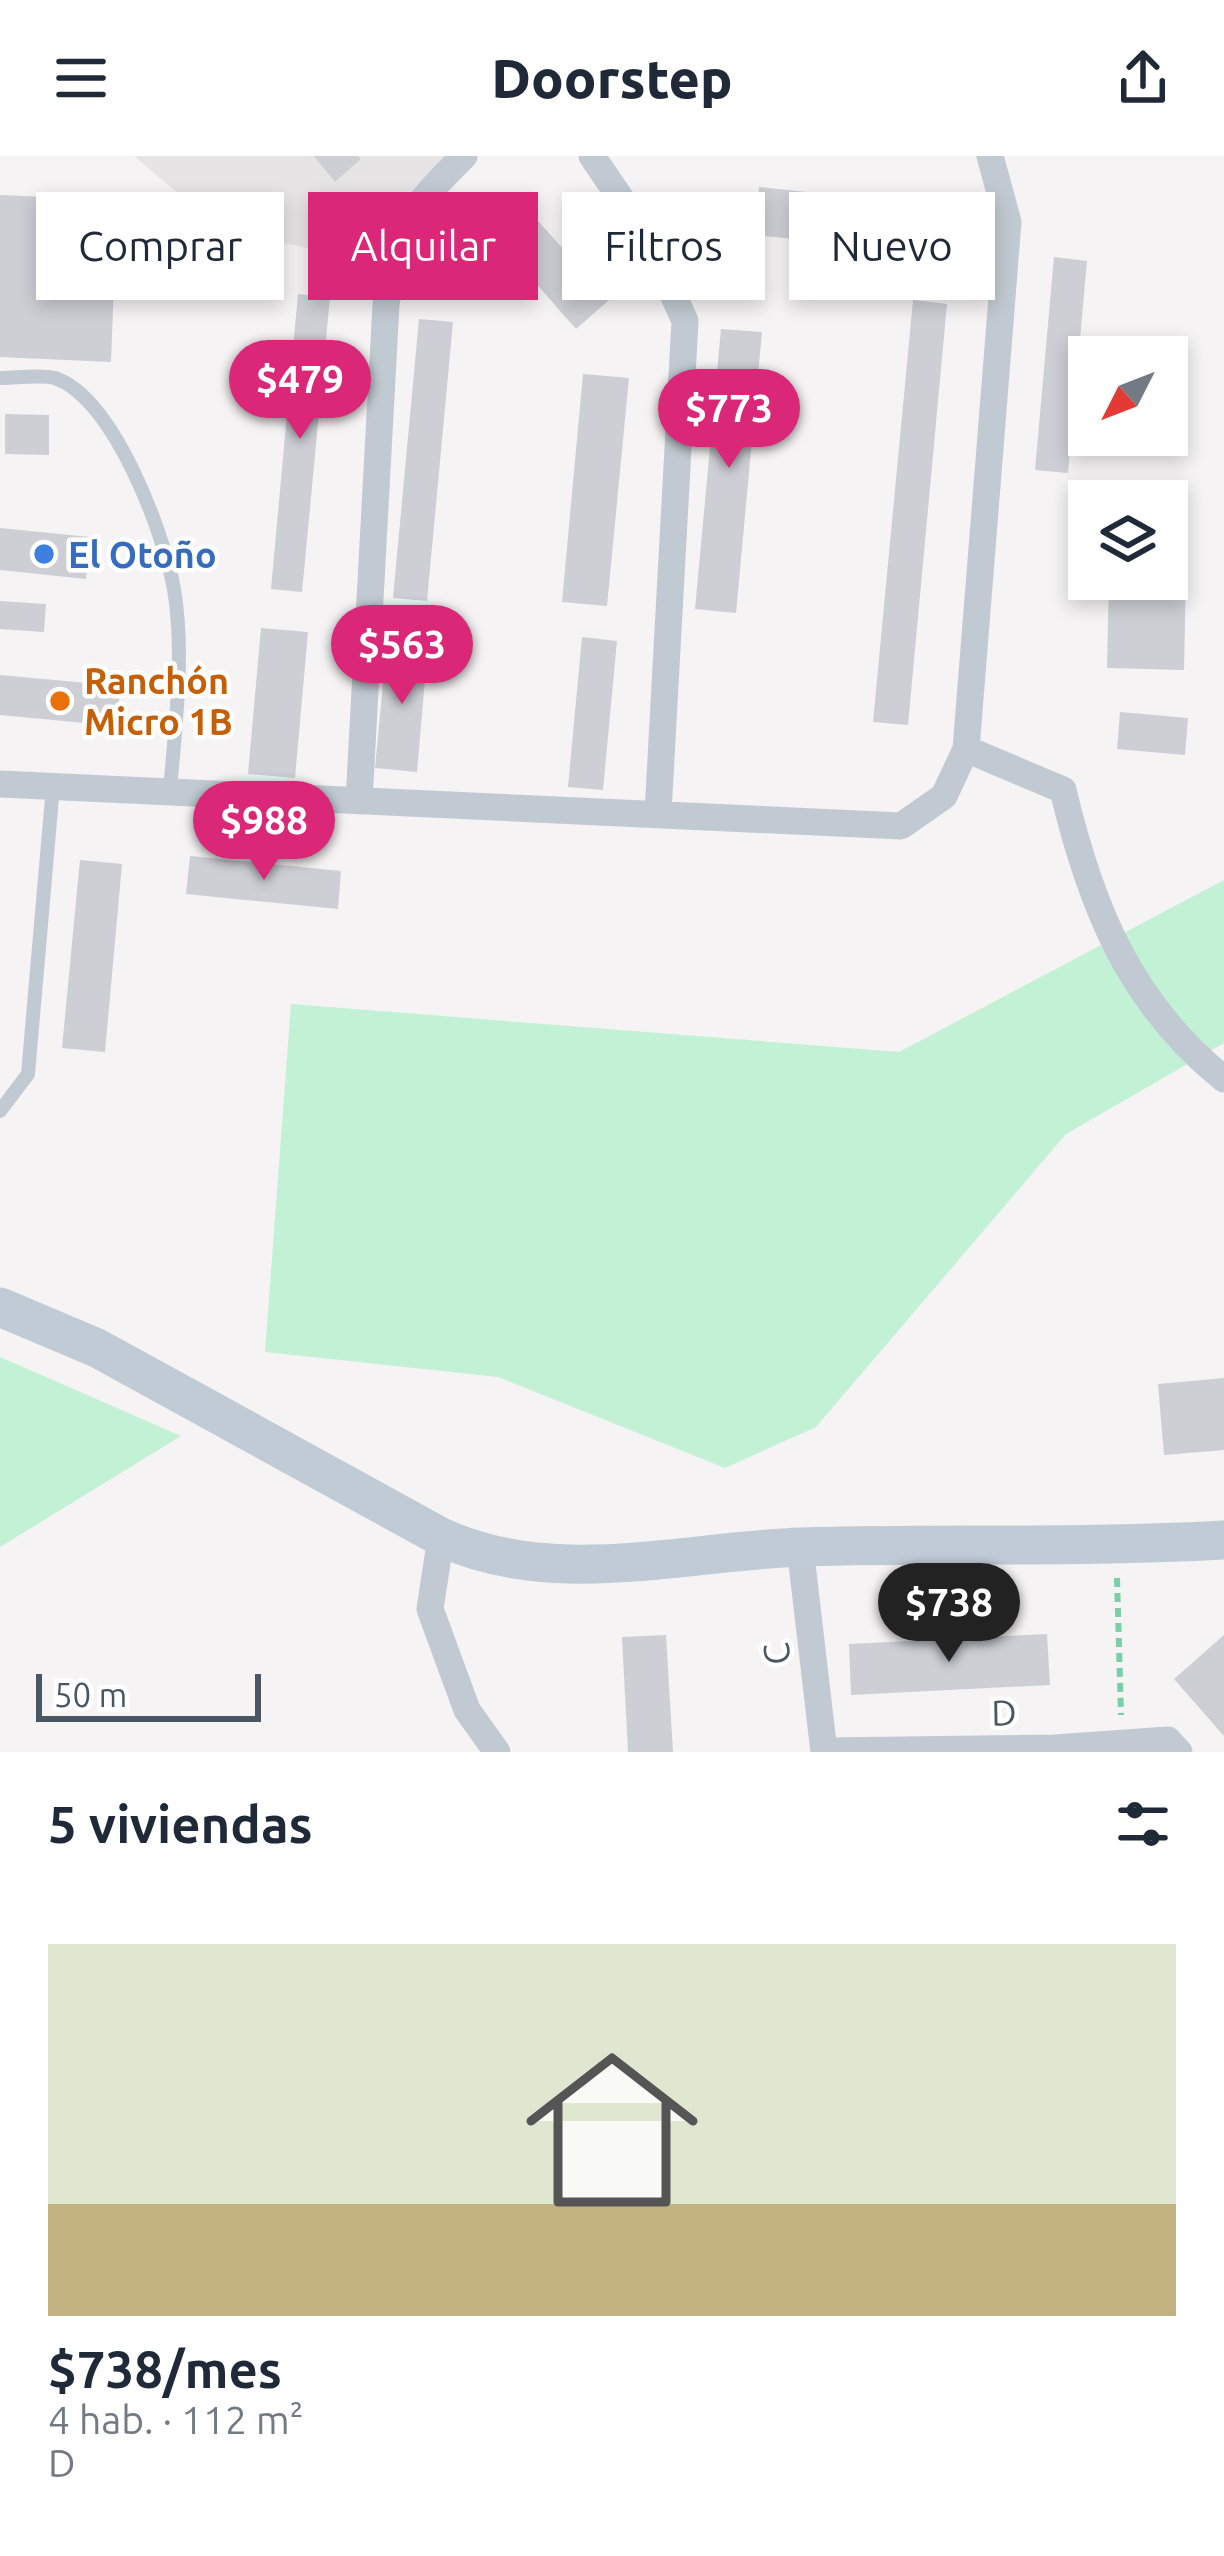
<!DOCTYPE html>
<html lang="es">
<meta charset="utf-8">
<style>
:root{--surface:#fff;--page:#f6f6f7;--text:#1f2937;--muted:#747a83;--accent:#db2777}
body{margin:0;font-family:Ubuntu,sans-serif;background:var(--page);color:var(--text);height:100vh;display:flex;flex-direction:column;font-size:45px;white-space:nowrap}
*{box-sizing:border-box;margin:0}
p{font-size:39px;color:var(--muted)}
.icon{flex:none;width:66px;height:66px;fill:none;stroke:currentColor;stroke-width:2;stroke-linecap:round;stroke-linejoin:round}
.map{position:relative;height:1596px;overflow:hidden}
.drawer{display:flex;flex-direction:column;background:var(--surface);flex:1}
.drawer>*{flex:none}
.banner{position:absolute;left:36px;top:36px;width:1152px;height:108px;display:flex;gap:24px}
.needle{width:78px;rotate:228deg}
.buttons{position:absolute;left:1068px;top:180px;display:grid;gap:24px}
.buttons a{display:grid;place-items:center;width:120px;height:120px;border-radius:0px;background:var(--surface);box-shadow:0 6px 18px #0003;font-size:60px}
.scale{position:absolute;left:36px;bottom:30px;width:225px;box-sizing:border-box;padding-left:12px;border:6px solid #4a5661;border-top:0;font-size:33px;line-height:42px;white-space:nowrap;color:#4a5661;-webkit-text-stroke:9px #fff;paint-order:stroke}
.price{position:absolute;translate:-50% -102px;padding:0 27px;border-radius:42px;background:var(--accent);color:#fff;font-size:39px;line-height:78px;filter:drop-shadow(0 3px 6px #0008)}
.price::after{content:'';position:absolute;left:50%;top:72px;width:36px;height:27px;margin-left:-18px;background:inherit;clip-path:polygon(0 0,100% 0,50% 100%)}
.price.current{background:#222;color:#fff}
ul{padding:0;list-style:none}
li{display:grid;align-content:center;gap:24px;height:636px;padding:0 48px}
li span{display:grid;place-items:center;height:372px;border-radius:0px;color:#555}
li>.icon{margin-inline-start:auto}
span .icon{width:216px;height:216px;fill:#fffc;stroke-width:1}
li b{font-size:51px}
h2{display:flex;justify-content:space-between;align-items:center;height:144px;padding:0 48px;font-size:51px}
.pill{padding:0 42px;border-radius:0px;background:var(--surface);box-shadow:0 6px 18px #0003;font-size:42px;line-height:108px}
.pill.current{background:var(--accent);color:#fff}
header{display:flex;justify-content:space-between;align-items:center;height:156px;padding:0 48px;background:var(--surface);font-size:54px;font-weight:800}
.map>svg:first-child{display:block}
</style>
<header><svg class="icon" aria-label="menu" viewBox="0 0 24 24"><path d="M4 6h16M4 12h16M4 18h16"/></svg>Doorstep<svg class="icon" aria-label="share" viewBox="0 0 24 24"><path d="M12 15V3M7 8l5-5 5 5M5 13v7h14v-7"/></svg></header>
<div class="map">
<svg width="1224" height="1596" viewBox="0 0 1224 1596">
<rect width="100%" height="100%" fill="#f5f3f3"/>
<!-- education -->
<path fill="#e6e4e5" d="M 134,0 L 460,0 L 354,94 L 313,93 L 221,74 Z"/>
<!-- green -->
<path fill="#c3f1d5" d="M 1224,724 L 1224,887 L 1066,978 L 816,1271 L 725,1312 L 498,1221 L 265,1196 L 291,848 L 899,896 Z
M 0,1201 L 181,1280 L 0,1391 Z"/>
<!-- building -->
<path fill="#cdcfd5" d="M 314,0 L 358,0 L 361,3 L 335,26 Z
M 759,31 L 891,45 L 886,92 L 755,79 Z
M 0,39 L 117,44 L 111,206 L 0,201 Z
M 522,47 L 609,144 L 576,173 L 490,75 Z
M 1054,101 L 1087,105 L 1068,317 L 1035,314 Z
M 298,138 L 330,141 L 302,436 L 271,433 Z
M 913,144 L 947,148 L 908,569 L 873,566 Z
M 419,163 L 453,166 L 427,445 L 393,442 Z
M 721,173 L 762,176 L 736,457 L 695,453 Z
M 583,218 L 629,222 L 607,450 L 562,446 Z
M 5,258 L 49,259 L 49,299 L 5,298 Z
M 1167,366 L 1187,366 L 1184,514 L 1107,512 L 1109,423 L 1167,423 Z
M 0,372 L 90,381 L 86,423 L 0,414 Z
M 0,445 L 46,448 L 44,476 L 0,473 Z
M 261,472 L 308,476 L 295,622 L 248,618 Z
M 582,481 L 617,485 L 603,634 L 568,631 Z
M 387,486 L 428,489 L 417,616 L 375,612 Z
M 0,519 L 120,530 L 117,570 L 0,559 Z
M 1120,556 L 1188,562 L 1185,599 L 1117,593 Z
M 190,700 L 341,715 L 338,753 L 186,738 Z
M 80,704 L 122,708 L 105,896 L 62,892 Z
M 1224,1222 L 1224,1294 L 1164,1299 L 1158,1228 Z
M 1047,1478 L 1050,1529 L 851,1539 L 849,1488 Z
M 666,1479 L 673,1596 L 628,1596 L 622,1481 Z
M 1224,1479 L 1224,1580 L 1174,1523 Z"/>
<g fill="none" stroke-linecap="round" stroke-linejoin="round">
<!-- path -->
<path stroke="#7ad0a6" stroke-width="6" stroke-dasharray="9 6" stroke-linecap="butt" d="M 1117,1422 L 1121,1559"/>
<!-- lane -->
<path stroke="#c1cad2" stroke-width="14" d="M 0,222 C 16,222 40,218 55,222 C 114,242 164,378 174,433 C 185,500 175,569 170,636
M 0,955 L 28,918 L 53,630"/>
<!-- street -->
<path stroke="#c1cad2" stroke-width="27" d="M 592,0 L 648,83 L 685,165 L 658,657
M 966,593 L 1063,634 C 1090,748 1129,847 1224,923
M 0,628 L 901,670 L 944,640 L 966,593 L 1008,66 L 990,0
M 359,645 L 386,149 C 398,70 408,55 464,0
M 441,1381 L 430,1453 L 467,1554 L 497,1596
M 800,1391 L 824,1596
M 824,1595 L 1055,1592 L 1168,1584 L 1179,1596"/>
<!-- secondary -->
<path stroke="#c1cbd6" stroke-width="39" d="M 0,1151 L 97,1192 L 441,1381 C 554,1433 683,1395 802,1391 C 943,1387 1083,1392 1224,1384"/>
</g>
<!-- markers -->
<circle fill="#3f7fe0" stroke="#fff" stroke-width="4.5" cx="44" cy="398" r="12"/>
<circle fill="#e8710a" stroke="#fff" stroke-width="4.5" cx="60" cy="545" r="12"/>
<g text-anchor="middle" dominant-baseline="central" stroke-width="9" stroke-linejoin="round" paint-order="stroke">
<!-- shop labels -->
<g font-size="36" font-weight="bold" fill="#366cbe" stroke="#fff" text-anchor="start">
<text x="68" y="398">El Otoño</text>
</g>
<!-- food labels -->
<g font-size="36" font-weight="bold" fill="#c56008" stroke="#fff" text-anchor="start">
<text x="84" y="524">Ranchón<tspan x="84" dy="41">Micro 1B</tspan></text>
</g>
<!-- street labels -->
<g font-size="36" fill="#4a5661" stroke="#fff">
<text transform="translate(776 1498) rotate(-97)">C</text>
<text transform="translate(1004 1556) rotate(-1)">D</text>
</g>
</g>
</svg>
<div class="buttons">
<a><svg class="needle" viewBox="-14 -14 28 28"><path d="M0-13l5 13h-10z" fill="#e53935"/><path d="M0 13l5-13h-10z" fill="#747a83"/></svg></a>
<a><svg class="icon" aria-label="layers" viewBox="0 0 24 24"><path d="M12 4l9 5-9 5-9-5zM3 14l9 5 9-5"/></svg></a>
</div>
<div class="scale">50 m</div>
<b class="price" style="left:300px;top:286px">$479</b>
<b class="price" style="left:729px;top:315px">$773</b>
<b class="price" style="left:402px;top:551px">$563</b>
<b class="price" style="left:264px;top:727px">$988</b>
<b class="price current" style="left:949px;top:1509px">$738</b>
<div class="banner">
<a class="pill">Comprar</a>
<a class="pill current">Alquilar</a>
<a class="pill">Filtros</a>
<a class="pill">Nuevo</a>
</div>
</div>
<section class="drawer">
<h2>5 viviendas<svg class="icon" aria-label="filters" viewBox="0 0 24 24"><path d="M4 7h16M4 17h16"/><circle cx="9" cy="7" r="2"/><circle cx="15" cy="17" r="2"/></svg></h2>
<ul>
<li><span style="background:linear-gradient(#dfe7d0 70%,#c2b280 0)"><svg class="icon" aria-label="home" viewBox="0 0 24 24"><path d="M3 11l9-7 9 7M6 9v11h12V9"/></svg></span><div><b>$738/mes</b><p>4 hab. · 112 m²</p><p>D</p></div></li>
</ul>
</section>
